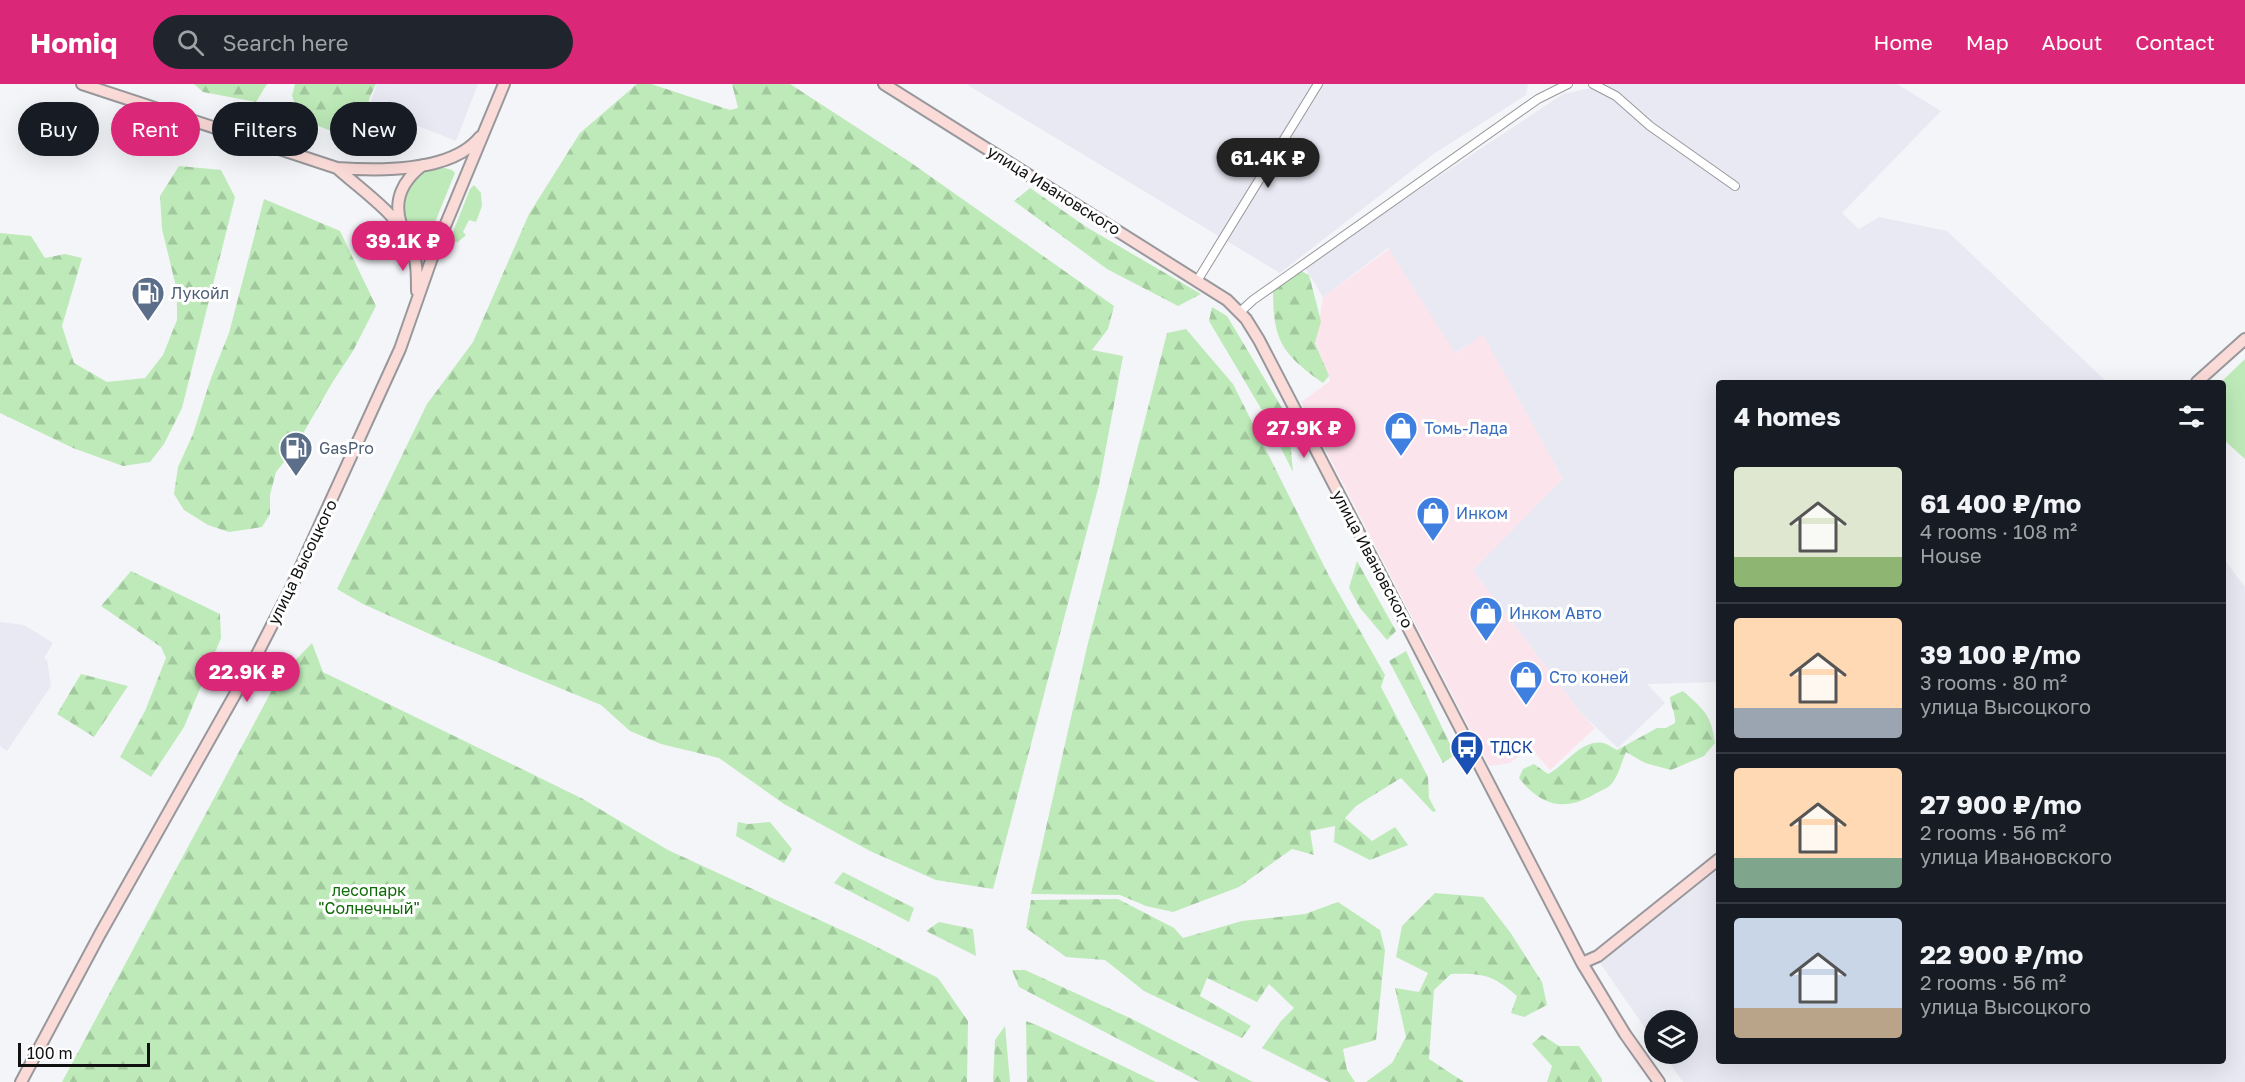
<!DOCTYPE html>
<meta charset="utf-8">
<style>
:root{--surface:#171b24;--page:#20242c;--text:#f1f3f6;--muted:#9ea1a6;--line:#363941;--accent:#db2777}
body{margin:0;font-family:"Golos Text",sans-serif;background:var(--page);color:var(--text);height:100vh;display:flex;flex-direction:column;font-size:22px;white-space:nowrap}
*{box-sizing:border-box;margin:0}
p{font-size:20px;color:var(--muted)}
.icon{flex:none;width:33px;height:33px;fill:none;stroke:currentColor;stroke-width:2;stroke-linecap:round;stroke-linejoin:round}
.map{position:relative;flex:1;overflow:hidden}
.drawer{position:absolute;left:1716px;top:296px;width:510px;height:684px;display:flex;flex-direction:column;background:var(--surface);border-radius:6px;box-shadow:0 6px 24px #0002}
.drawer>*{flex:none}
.hud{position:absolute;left:18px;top:18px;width:570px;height:54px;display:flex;gap:12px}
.fabs{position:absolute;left:1644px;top:926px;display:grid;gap:12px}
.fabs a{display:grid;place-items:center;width:54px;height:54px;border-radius:50%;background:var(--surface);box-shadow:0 6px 24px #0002;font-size:30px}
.scale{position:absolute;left:18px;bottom:15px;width:132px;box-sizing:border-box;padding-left:6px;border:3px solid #111112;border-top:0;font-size:16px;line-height:21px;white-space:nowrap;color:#111112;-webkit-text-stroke:4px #fff;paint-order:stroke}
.price{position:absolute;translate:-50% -51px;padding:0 14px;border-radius:21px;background:var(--accent);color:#fff;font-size:20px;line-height:39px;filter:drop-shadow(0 2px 3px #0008)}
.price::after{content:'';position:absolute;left:50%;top:36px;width:18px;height:14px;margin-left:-9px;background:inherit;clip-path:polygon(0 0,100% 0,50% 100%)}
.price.selected{background:#222;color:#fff}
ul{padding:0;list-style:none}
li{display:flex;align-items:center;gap:18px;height:150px;padding:0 18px}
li+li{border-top:2px solid var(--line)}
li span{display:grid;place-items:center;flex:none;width:168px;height:120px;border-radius:6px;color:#555}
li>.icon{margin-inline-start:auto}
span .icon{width:72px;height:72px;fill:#fffc;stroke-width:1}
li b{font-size:26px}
h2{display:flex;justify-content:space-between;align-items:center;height:72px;padding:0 18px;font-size:26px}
.tag{padding:0 21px;border-radius:27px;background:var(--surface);box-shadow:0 6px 24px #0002;font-size:21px;line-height:54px}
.tag.selected{background:var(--accent);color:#fff}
header{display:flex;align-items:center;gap:36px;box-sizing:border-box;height:84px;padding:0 30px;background:var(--accent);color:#fff}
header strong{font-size:28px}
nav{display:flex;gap:33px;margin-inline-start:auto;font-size:21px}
.search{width:420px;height:54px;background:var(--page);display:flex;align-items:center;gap:15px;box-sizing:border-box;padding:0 21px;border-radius:33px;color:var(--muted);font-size:22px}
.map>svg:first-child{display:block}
</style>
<header>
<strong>Homiq</strong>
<div class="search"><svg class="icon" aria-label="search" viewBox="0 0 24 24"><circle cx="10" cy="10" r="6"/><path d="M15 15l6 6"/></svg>Search here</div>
<nav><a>Home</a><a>Map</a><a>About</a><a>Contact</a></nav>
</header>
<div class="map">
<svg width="2245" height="998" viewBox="0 0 2245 998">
<defs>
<pattern id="forest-firs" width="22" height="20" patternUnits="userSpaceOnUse" patternTransform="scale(1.5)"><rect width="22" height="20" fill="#beeab9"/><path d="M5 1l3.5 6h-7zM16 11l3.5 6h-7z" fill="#a2c89e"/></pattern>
</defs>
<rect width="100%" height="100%" fill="#f4f5f9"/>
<!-- commercial -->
<path fill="#fce4ed" d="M 1389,165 L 1456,269 L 1483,250 L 1563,395 L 1473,486 L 1581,629 L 1595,644 L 1550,686 L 1530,663 L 1510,679 L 1489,682 L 1301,318 L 1330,297 L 1316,259 L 1323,213 Z"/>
<!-- built -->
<path fill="#e8e9f3" d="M 377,0 L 478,0 L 456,57 L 369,23 Z
M 966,0 L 1528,0 L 1526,11 L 1432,71 L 1280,189 Z
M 1598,0 L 1897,0 L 1941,27 L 1842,129 L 1859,145 L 1879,133 L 1947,147 L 2107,298 L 1719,298 L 1719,598 L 1647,600 L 1665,619 L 1618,664 L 1581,629 L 1473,486 L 1563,395 L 1483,251 L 1455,269 L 1388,164 L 1323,213 L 1304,182 L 1563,10 L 1591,4 Z
M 2223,474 L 2245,503 L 2245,998 L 1683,998 L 1663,969 L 1688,969 L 1688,936 L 1654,936 L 1654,957 L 1600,879 L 1719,785 L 1719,976 L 2223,976 Z
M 0,538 L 24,541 L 53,559 L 44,574 L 47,576 L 51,602 L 7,667 L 0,662 Z"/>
<!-- green -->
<path fill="#beeab9" d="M 445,84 L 452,86 L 455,89 L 429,153 L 424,155 C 396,144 401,100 426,87 C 432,84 439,84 445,84 Z
M 474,101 L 481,109 L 482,122 L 476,138 L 469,136 L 463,148 L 466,151 L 458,158 L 451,159 L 450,155 L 470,105 Z
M 2245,275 L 2245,375 L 2223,355 L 2223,298 L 2221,298 Z"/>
<!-- forest -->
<path fill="url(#forest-firs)" d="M 194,0 L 267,0 L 256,18 L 203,8 Z
M 295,0 L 376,0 L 369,15 L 368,49 L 341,51 L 301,35 L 292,12 Z
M 637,0 L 651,0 L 730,26 L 738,24 L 732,0 L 790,0 L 910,78 L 1114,222 L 1108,245 L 1092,266 L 1123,272 L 1099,401 L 993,805 L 936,796 L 870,767 L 784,720 L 719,674 L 661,660 L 630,647 L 601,621 L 443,556 L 363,520 L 337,505 L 427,320 L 473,258 L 529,130 L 580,49 Z
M 179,82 L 221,86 L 235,113 L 182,324 L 164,360 L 150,378 L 123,382 L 73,364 L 0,329 L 0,149 L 31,152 L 45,174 L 65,170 L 82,174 L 62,242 L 74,279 L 107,298 L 145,294 L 163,271 L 177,236 L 177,207 L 162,145 L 160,112 Z
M 1030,104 L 1088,144 L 1201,210 L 1178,222 L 1107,185 L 1014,117 Z
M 264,115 L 340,147 L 376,222 L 353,267 L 332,299 L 293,367 L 276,388 L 270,411 L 270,430 L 262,443 L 229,448 L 208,441 L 184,426 L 174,410 L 178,383 L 193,350 L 211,294 L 229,249 Z
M 1295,184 L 1309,191 L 1321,237 L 1315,259 L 1329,292 L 1323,299 C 1278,267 1273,254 1273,200 Z
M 1212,223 L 1227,232 L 1288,334 L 1293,388 L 1263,328 L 1209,237 Z
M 1186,245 L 1233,300 L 1329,492 L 1385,591 L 1381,603 L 1428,693 L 1429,714 L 1436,727 L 1433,728 L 1401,694 L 1356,722 L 1345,734 L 1372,757 L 1395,743 L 1408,761 L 1370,776 L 1334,758 L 1335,742 L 1310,747 L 1314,771 L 1292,765 L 1239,803 L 1173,828 L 1146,822 L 1120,811 L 1031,810 L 1087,563 L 1167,249 Z
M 1357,477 L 1396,547 L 1387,556 L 1360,524 L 1349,504 Z
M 131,487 L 220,530 L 221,554 L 184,643 L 151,693 L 120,673 L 145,627 L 166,574 L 161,563 L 101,522 Z
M 312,559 L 323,588 L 583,715 L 668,766 L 863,856 L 938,894 L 968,937 L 967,998 L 62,998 L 279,593 Z
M 1406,567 L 1455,671 L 1443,679 L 1389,577 Z
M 81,590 L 128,602 L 94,653 L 57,630 Z
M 1683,607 C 1704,626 1711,630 1715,659 L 1704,672 L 1671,686 L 1645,679 L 1626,668 C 1622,677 1619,690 1613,698 C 1610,704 1599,707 1593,711 C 1563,728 1540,721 1519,694 L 1523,685 L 1534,680 L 1548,690 C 1565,682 1581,655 1603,659 C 1608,660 1613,664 1617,666 L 1657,644 L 1666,644 L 1675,639 C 1676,629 1670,622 1670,613 Z
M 738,738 L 748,740 L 770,738 L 792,765 L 784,779 L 736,752 Z
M 843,788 L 914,824 L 909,838 L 834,799 Z
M 1435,809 L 1483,813 L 1510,848 L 1542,898 L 1547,921 L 1524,933 L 1511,929 L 1517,912 C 1493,891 1483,889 1451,890 L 1434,906 L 1429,975 L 1464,998 L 1366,998 L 1392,979 L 1406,953 L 1395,904 L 1419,908 L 1428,889 L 1396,873 L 1402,842 Z
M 1118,815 L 1174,844 L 1183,854 L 1242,837 L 1305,830 L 1338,818 L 1380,846 L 1385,866 L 1376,956 L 1343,965 L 1347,986 L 1355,998 L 1329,998 L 1262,964 L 1281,937 L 1294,924 L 1269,900 L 1257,918 L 1207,894 L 1200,912 L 1251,942 L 1242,954 L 1144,907 L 1105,876 L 1066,873 L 1026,844 L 1031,816 Z
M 939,838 L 973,845 L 976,872 L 926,847 Z
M 1012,886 L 1025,886 L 1132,935 L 1253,998 L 1200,998 L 1019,903 Z
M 1026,937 L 1039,942 L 1156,998 L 1027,998 Z
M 1005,942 L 1010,998 L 993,998 L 995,956 Z
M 1542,951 L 1559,962 L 1579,962 L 1602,995 L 1602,998 L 1547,998 L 1552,982 L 1532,960 Z"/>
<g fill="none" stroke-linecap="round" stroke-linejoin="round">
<defs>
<path id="street" d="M 1593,0 L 1616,12 L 1650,42 L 1735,102
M 1197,197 L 1318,0
M 1240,228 L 1253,216 L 1538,15 L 1568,0"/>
<path id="secondary" d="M 82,0 L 337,84 C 379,87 451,89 480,53
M 884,0 L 1227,216 L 1246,235 L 1259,256 L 1582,879 L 1625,950 L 1659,998
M 337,84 C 360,105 400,132 411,161 C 417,176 417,191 417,207
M 401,140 C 393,116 403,96 423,81
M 2197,298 L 2245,255
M 1582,879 L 1598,872 L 1719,775
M 21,998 L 100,850 L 251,582 L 291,504 L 400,265 L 433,171 L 504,0"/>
</defs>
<!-- street casing -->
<use href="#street" stroke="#98989c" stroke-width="10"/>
<!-- secondary casing -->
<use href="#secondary" stroke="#98989c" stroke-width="14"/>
<!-- street -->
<use href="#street" stroke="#fff" stroke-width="8"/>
<!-- secondary -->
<use href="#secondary" stroke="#fbdbd8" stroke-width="10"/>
</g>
<!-- icons -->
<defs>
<symbol id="fuel-pin" viewBox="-11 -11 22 30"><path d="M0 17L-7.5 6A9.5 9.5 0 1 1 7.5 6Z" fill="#5c6f8a" stroke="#fff"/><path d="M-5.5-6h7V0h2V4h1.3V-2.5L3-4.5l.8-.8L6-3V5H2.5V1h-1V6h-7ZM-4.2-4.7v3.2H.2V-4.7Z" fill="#fff"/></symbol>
<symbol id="shop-pin" viewBox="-11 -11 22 30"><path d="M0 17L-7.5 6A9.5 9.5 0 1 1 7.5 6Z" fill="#3f7fe0" stroke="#fff"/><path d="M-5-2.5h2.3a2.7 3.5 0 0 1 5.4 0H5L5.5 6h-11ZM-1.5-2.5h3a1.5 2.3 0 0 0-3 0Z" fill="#fff"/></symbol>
<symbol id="bus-pin" viewBox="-11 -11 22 30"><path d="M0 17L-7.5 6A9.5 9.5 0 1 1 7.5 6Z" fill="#1a4fb4" stroke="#fff"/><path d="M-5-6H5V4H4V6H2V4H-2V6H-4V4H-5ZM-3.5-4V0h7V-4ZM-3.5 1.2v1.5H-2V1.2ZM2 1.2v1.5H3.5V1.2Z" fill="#fff"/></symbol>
</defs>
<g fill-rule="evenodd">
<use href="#fuel-pin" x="129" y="190" width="38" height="52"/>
<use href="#shop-pin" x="1382" y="325" width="38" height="52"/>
<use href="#fuel-pin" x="277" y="345" width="38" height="52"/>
<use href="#shop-pin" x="1414" y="410" width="38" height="52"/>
<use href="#shop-pin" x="1467" y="510" width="38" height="52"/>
<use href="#shop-pin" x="1507" y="574" width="38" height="52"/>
<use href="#bus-pin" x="1448" y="644" width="38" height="52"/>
</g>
<g text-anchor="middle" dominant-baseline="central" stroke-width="6" stroke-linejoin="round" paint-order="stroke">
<!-- street labels -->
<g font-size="16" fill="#111112" stroke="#fff">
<text transform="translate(1054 106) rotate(32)">улица Ивановского</text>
<text transform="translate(1373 475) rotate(62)">улица Ивановского</text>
<text transform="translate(302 478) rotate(-64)">улица Высоцкого</text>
</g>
<!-- service labels -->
<g font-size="16" fill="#4e5e75" stroke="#fff" text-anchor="start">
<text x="171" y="209">Лукойл</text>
<text x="319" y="364">GasPro</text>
</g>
<!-- shop labels -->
<g font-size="16" fill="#366cbe" stroke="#fff" text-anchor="start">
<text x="1424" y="344">Томь-Лада</text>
<text x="1456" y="429">Инком</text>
<text x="1509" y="529">Инком Авто</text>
<text x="1549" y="593">Сто коней</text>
</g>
<!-- transit labels -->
<g font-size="16" fill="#164399" stroke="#fff" text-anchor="start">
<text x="1490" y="663">ТДСК</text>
</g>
<!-- park labels -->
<g font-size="16" fill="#0f6a08" stroke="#fff">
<text x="369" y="806">лесопарк<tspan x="369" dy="18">"Солнечный"</tspan></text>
</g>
</g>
</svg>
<div class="fabs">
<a><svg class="icon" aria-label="layers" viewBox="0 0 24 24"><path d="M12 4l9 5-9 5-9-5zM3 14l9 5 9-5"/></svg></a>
</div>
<div class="scale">100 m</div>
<b class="price selected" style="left:1268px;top:105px">61.4K ₽</b>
<b class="price" style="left:403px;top:188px">39.1K ₽</b>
<b class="price" style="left:1304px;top:375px">27.9K ₽</b>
<b class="price" style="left:247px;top:619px">22.9K ₽</b>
<div class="hud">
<a class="tag">Buy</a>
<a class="tag selected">Rent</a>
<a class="tag">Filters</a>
<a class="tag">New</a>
</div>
<section class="drawer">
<h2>4 homes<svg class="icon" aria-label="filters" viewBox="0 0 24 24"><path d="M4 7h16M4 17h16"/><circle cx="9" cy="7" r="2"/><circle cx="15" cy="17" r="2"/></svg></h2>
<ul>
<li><span style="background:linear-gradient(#dfe7d0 75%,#8fb573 0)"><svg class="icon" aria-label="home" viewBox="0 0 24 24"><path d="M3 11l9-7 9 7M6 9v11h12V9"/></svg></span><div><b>61 400 ₽/mo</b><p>4 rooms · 108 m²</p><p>House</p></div></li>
<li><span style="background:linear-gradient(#ffd9b3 75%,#9aa5b1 0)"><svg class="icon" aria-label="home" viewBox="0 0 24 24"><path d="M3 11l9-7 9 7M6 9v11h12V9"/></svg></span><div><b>39 100 ₽/mo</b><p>3 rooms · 80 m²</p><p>улица Высоцкого</p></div></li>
<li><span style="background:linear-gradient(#ffd9b3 75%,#7fa58c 0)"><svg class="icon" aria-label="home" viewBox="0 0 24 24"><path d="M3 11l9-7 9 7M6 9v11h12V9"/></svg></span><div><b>27 900 ₽/mo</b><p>2 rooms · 56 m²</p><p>улица Ивановского</p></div></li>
<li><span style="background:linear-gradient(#c9d6e8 75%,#b9a48a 0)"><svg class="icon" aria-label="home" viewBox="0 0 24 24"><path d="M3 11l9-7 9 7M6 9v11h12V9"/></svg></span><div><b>22 900 ₽/mo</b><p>2 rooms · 56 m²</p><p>улица Высоцкого</p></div></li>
</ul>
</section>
</div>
